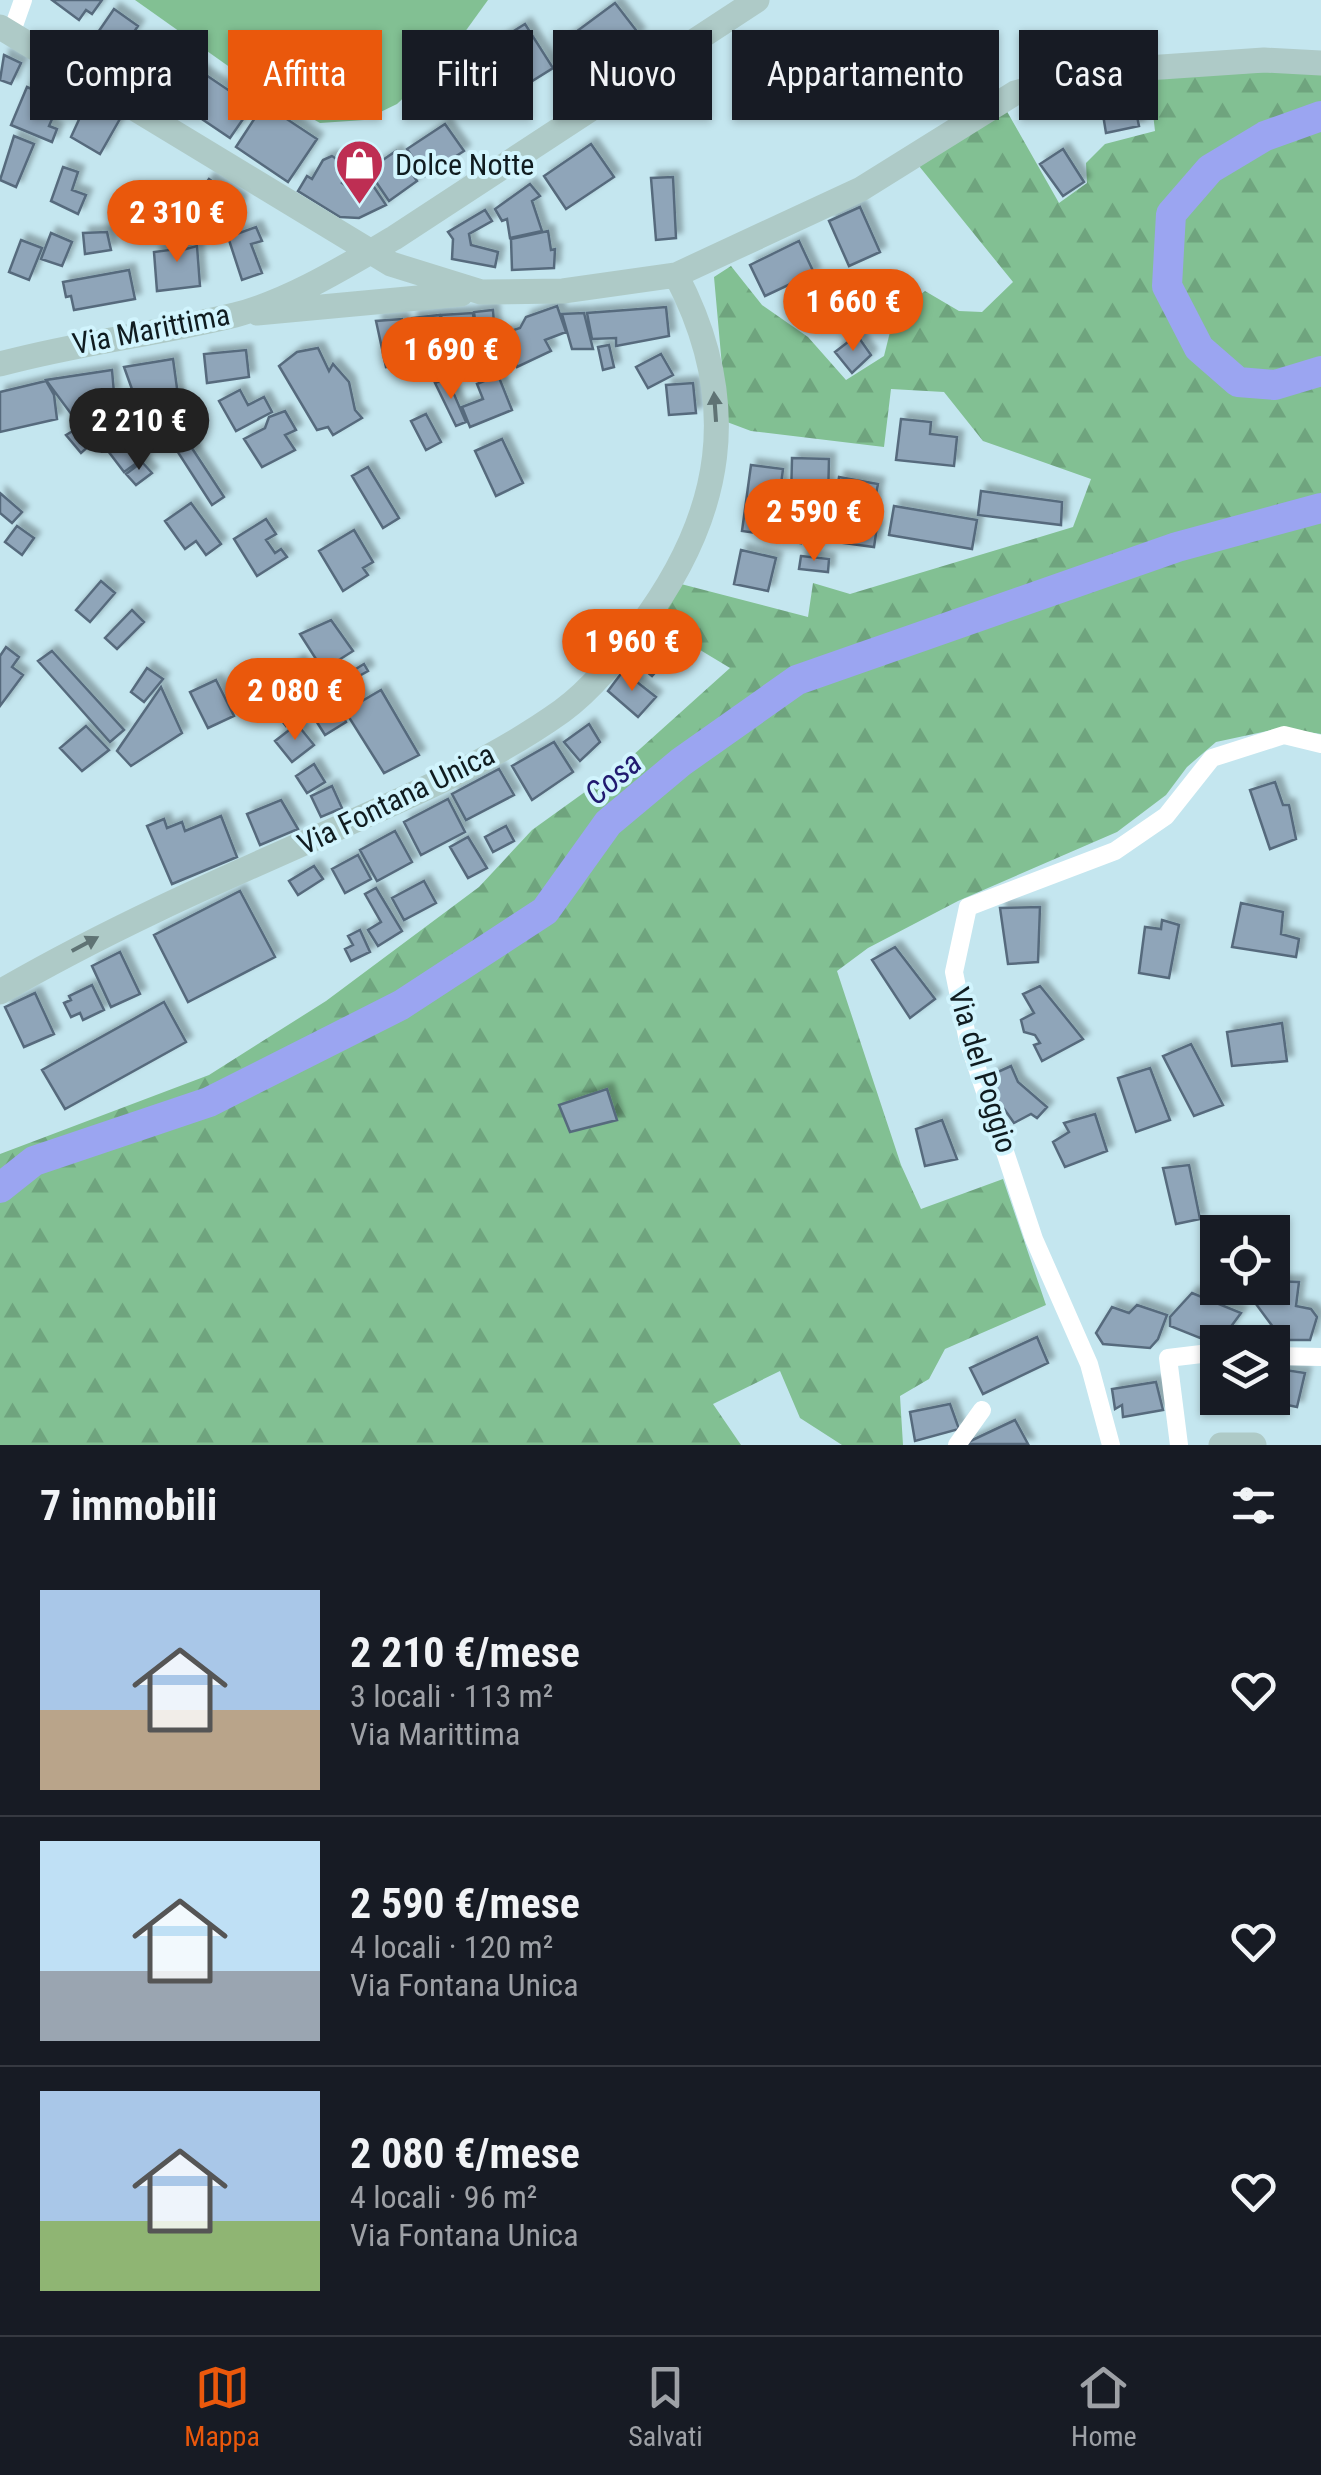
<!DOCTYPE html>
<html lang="it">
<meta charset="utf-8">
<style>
:root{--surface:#171b24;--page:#20242c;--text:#f1f3f6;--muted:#9ea1a6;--line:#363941;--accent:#ea580c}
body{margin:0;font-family:"Roboto Condensed",sans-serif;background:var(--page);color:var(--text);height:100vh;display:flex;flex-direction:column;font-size:38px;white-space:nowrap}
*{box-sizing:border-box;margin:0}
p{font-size:32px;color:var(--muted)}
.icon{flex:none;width:55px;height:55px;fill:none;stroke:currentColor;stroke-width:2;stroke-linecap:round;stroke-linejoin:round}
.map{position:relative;height:1445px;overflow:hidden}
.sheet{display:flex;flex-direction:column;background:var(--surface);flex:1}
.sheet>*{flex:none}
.banner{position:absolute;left:30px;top:30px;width:1262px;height:90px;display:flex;gap:20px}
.buttons{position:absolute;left:1200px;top:1215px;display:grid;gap:20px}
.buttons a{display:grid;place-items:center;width:90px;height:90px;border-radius:0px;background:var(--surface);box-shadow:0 2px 8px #0004;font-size:50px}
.price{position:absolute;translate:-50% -85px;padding:0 22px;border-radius:35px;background:var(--accent);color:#fff;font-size:32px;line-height:65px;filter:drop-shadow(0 2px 5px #0008)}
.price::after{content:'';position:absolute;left:50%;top:60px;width:30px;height:22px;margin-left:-15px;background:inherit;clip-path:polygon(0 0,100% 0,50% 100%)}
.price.selected{background:#222;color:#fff}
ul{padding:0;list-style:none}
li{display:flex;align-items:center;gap:30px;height:250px;padding:0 40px}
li+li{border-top:2px solid var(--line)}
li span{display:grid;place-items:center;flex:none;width:280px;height:200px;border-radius:0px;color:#555}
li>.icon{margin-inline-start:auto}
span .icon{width:120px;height:120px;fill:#fffc;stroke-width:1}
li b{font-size:42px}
h2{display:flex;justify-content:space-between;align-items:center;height:120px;padding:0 40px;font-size:42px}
.pill{padding:0 35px;border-radius:0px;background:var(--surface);box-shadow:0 2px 8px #0004;font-size:35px;line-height:90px}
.pill.selected{background:var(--accent);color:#fff}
.tabs{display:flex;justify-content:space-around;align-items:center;height:140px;border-top:2px solid var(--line);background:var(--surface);font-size:28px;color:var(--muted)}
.tabs a{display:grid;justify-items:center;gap:5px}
.tabs .selected{color:var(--accent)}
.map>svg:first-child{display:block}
</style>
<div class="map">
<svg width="1321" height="1445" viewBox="0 0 1321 1445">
<defs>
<pattern id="forest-firs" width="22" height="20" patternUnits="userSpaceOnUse" patternTransform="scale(2.5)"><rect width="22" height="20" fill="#82c093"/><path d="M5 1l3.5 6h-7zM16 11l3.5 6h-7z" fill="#6fa47e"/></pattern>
<filter id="shadow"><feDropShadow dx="6" dy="-6" stdDeviation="2.5" flood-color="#0004"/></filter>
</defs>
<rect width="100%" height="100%" fill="#c4e6ef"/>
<!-- forest -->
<path fill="url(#forest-firs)" d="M 1312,69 L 1321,72 L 1321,734 L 1282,728 L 1216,742 L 1187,767 L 1166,795 L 1117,832 L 958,901 L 868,948 L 837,971 L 901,1165 L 921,1209 L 1003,1179 L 1046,1305 L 945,1349 L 929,1379 L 900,1396 L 903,1445 L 842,1445 L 800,1418 L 780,1371 L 713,1404 L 741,1445 L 0,1445 L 0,1154 L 209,1075 L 326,1001 L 479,887 L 532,830 L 621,766 L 730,668 L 657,624 L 681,584 L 808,617 L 813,583 L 850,594 L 1073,527 L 1091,479 L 983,441 L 944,392 L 891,389 L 884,447 L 751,431 L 727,422 L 714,277 L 731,266 L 762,305 L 808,337 L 846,380 L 884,356 L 894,316 L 925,291 L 959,311 L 982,312 L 1013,282 L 919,166 L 1005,108 L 1059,203 L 1087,183 L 1086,163 L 1105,144 L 1155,131 L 1149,79 Z"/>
<!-- garden -->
<path fill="#82c093" d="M 135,0 L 488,0 L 446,58 L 397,104 L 364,120 L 320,123 L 259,88 Z"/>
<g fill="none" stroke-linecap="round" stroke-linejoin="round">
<!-- river -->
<path stroke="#9ba5f1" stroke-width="30" d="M 1321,116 L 1265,136 L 1210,169 L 1171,214 L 1167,286 L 1199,348 L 1238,382 L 1275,385 L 1321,371
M 0,1188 L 34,1161 L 209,1102 L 401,1005 L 545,911 L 608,823 L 681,762 L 797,680 L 1177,547 L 1321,508"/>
</g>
<!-- building -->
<path fill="#8fa5b9" stroke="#576b7d" stroke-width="2.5" filter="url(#shadow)" d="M 52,0 L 102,0 L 92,14 L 86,10 L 79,20 Z
M 615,3 L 639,34 L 584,75 L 561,43 Z
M 114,9 L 138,26 L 114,61 L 90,44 Z
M 525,24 L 553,68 L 473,118 L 445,74 Z
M 157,42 L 252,106 L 230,138 L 135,74 Z
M 4,55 L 21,63 L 11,84 L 0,80 Z
M 27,87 L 60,101 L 49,126 L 57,129 L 52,142 L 11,125 Z
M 1132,92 L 1139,126 L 1106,133 L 1100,96 Z
M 88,100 L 121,117 L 100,154 L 71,137 Z
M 264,104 L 317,139 L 288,182 L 236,147 Z
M 445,124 L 464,151 L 425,176 L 407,149 Z
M 14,136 L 34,144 L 16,187 L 0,180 Z
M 591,144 L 614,177 L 566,209 L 544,176 Z
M 1063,149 L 1084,182 L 1063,196 L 1040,164 Z
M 396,151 L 417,181 L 389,201 L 368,170 Z
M 332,156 L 352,169 L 342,183 L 353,190 L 370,181 L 386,205 L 359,218 L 340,217 L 298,191 L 307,176 L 312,179 L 323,160 Z
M 63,167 L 78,172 L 72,190 L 86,195 L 78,214 L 51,201 Z
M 673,177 L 676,238 L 656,240 L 651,178 Z
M 209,179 L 241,201 L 237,208 L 204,186 Z
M 530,184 L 540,196 L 532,201 L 542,231 L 510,238 L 507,219 L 502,221 L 495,209 Z
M 180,194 L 200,201 L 193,223 L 173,214 Z
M 860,207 L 880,252 L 849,266 L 829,221 Z
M 485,210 L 492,221 L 469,234 L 471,245 L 498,252 L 495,267 L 452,259 L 453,239 L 448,232 Z
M 185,225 L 182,250 L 197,246 L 200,286 L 157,291 L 154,252 L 170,250 L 174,226 Z
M 256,227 L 262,241 L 251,244 L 262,273 L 242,280 L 228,237 Z
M 548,231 L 551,250 L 555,249 L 554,268 L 512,270 L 511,239 Z
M 107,232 L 111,250 L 85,254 L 83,233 Z
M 51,233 L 72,242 L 62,266 L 41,259 Z
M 21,240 L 42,248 L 29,280 L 9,272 Z
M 799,241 L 814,273 L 765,296 L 750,265 Z
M 129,270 L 135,299 L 74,310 L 71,296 L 66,297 L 63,282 Z
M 557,306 L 566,332 L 545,340 L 551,351 L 517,367 L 504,333 L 520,328 L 526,317 Z
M 666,307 L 669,336 L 616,346 L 616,338 L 592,339 L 587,313 Z
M 493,310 L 495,337 L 477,338 L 474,312 Z
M 473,313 L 476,338 L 466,338 L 470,360 L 449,359 L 441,315 Z
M 584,313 L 593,349 L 572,349 L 562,314 Z
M 440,315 L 443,342 L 415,344 L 412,318 Z
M 402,319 L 413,363 L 386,367 L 376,321 Z
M 857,335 L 871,355 L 852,373 L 835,352 Z
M 493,338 L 496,356 L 471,359 L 468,340 Z
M 442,343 L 448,376 L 433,379 L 416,345 Z
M 609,345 L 614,367 L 603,370 L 598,347 Z
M 318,348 L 329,371 L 333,364 L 349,382 L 355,410 L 362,418 L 333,435 L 328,427 L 317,430 L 279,366 L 297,352 Z
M 246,350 L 249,377 L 207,383 L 204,354 Z
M 661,354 L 673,375 L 648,388 L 636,367 Z
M 173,359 L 180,410 L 149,414 L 146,390 L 133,392 L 124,367 Z
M 112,370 L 114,393 L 94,396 L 102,408 L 88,418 L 80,409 L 72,415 L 46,380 Z
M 498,375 L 512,410 L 470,427 L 462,407 L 483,399 L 477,384 Z
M 447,378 L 466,422 L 456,426 L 435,383 Z
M 46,381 L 54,395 L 57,419 L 0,432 L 0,392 Z
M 693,383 L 696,413 L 669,415 L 666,385 Z
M 240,390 L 248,405 L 264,397 L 272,412 L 236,431 L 219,401 Z
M 106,407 L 145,457 L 124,472 L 86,422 Z
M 285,411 L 296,430 L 285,435 L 295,450 L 262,467 L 244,439 L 265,428 L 269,417 Z
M 426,414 L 441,442 L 426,450 L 411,421 Z
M 901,419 L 931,422 L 930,434 L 957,437 L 954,466 L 896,460 Z
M 76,429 L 90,445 L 81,453 L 66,435 Z
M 184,436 L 224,497 L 212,505 L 172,443 Z
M 502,439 L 523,483 L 496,496 L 475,451 Z
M 792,458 L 829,459 L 828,500 L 791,499 Z
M 142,462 L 152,473 L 136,485 L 126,474 Z
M 751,465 L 783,469 L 780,493 L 769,492 L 764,534 L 742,531 Z
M 368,467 L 399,518 L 383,528 L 352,476 Z
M 839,477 L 878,484 L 873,510 L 835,503 Z
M 981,491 L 1062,502 L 1061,525 L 978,515 Z
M 0,493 L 22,512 L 12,523 L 0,513 Z
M 191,503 L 221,544 L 206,555 L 196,541 L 185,549 L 165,521 Z
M 894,506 L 977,520 L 972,549 L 889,535 Z
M 812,510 L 837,513 L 836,526 L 810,522 Z
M 266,519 L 276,534 L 266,540 L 275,553 L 281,549 L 287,557 L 257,576 L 234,539 Z
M 770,519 L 805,524 L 801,543 L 767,538 Z
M 859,525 L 877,527 L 874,547 L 836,542 L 838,531 L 858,533 Z
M 17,526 L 34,538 L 22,555 L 5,542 Z
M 354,530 L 373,562 L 363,568 L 368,575 L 343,591 L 319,551 Z
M 741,550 L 776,558 L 768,591 L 734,584 Z
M 801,556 L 829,559 L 828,572 L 799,569 Z
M 101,581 L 115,593 L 90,622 L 76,610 Z
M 132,610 L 144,622 L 117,649 L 105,638 Z
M 331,620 L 353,651 L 323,670 L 300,634 Z
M 651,635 L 671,655 L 652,676 L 631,659 Z
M 6,647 L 19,657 L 12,667 L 23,675 L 0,706 L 0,656 Z
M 52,651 L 124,730 L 110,742 L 38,661 Z
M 299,661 L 311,679 L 296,689 L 281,673 Z
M 364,664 L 368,671 L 352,680 L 362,699 L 341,713 L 346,722 L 325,735 L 308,708 L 333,691 L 331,684 Z
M 147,668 L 163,679 L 144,702 L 131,692 Z
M 623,671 L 656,697 L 638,717 L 608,691 Z
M 216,680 L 234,716 L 208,728 L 190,692 Z
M 161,687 L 182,733 L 131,766 L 117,751 Z
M 381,690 L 419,755 L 384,773 L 345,711 Z
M 289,703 L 299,717 L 286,726 L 276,713 Z
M 297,724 L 314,745 L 292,762 L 275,741 Z
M 589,724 L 600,742 L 580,761 L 564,742 Z
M 86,726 L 109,750 L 82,771 L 60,748 Z
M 554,742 L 573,772 L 532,800 L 512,766 Z
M 314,764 L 325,782 L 307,793 L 296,776 Z
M 499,769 L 514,795 L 466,820 L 452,794 Z
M 1275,782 L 1283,805 L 1289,805 L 1296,839 L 1270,849 L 1250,790 Z
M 332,786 L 342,808 L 321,817 L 311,796 Z
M 448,799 L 465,832 L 421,855 L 404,822 Z
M 281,800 L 298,829 L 260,845 L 247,814 Z
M 221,816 L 237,857 L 172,884 L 147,826 L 164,819 L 167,828 L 182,822 L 185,831 Z
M 506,826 L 514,841 L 493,852 L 485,837 Z
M 395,831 L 412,862 L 377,881 L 360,850 Z
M 468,837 L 487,868 L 468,878 L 450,847 Z
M 358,855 L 371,879 L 345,893 L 332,869 Z
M 314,866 L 323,879 L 298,895 L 289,881 Z
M 424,881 L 436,903 L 404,920 L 392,898 Z
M 376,888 L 402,931 L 378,946 L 368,930 L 381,922 L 365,894 Z
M 240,891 L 275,957 L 188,1002 L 154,935 Z
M 1241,903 L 1283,912 L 1281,934 L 1299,939 L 1296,957 L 1232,947 Z
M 1040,907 L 1038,962 L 1008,964 L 1000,908 Z
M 1162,920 L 1179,925 L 1169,978 L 1139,973 L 1145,927 L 1161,929 Z
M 360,930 L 370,952 L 351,961 L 345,949 L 353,945 L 348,936 Z
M 895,947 L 935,999 L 910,1018 L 872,960 Z
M 120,952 L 140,994 L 111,1007 L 92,966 Z
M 92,985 L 104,1010 L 83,1020 L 80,1013 L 71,1017 L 64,1003 L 71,1000 L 69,996 Z
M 1040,986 L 1083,1039 L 1042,1061 L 1034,1045 L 1040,1043 L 1035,1035 L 1024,1032 L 1021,1020 L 1034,1013 L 1023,994 Z
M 35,993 L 54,1034 L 24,1047 L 5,1007 Z
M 164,1002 L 186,1042 L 65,1109 L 42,1070 Z
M 1282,1023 L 1287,1061 L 1232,1066 L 1227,1032 Z
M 1191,1044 L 1223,1105 L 1194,1116 L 1163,1056 Z
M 1011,1066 L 1018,1082 L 1047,1107 L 1037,1118 L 1031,1114 L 1014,1123 L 995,1096 L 991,1075 Z
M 1150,1068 L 1170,1120 L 1136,1132 L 1118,1078 Z
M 607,1089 L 617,1120 L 570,1132 L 559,1105 Z
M 1095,1114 L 1107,1151 L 1065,1167 L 1053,1142 L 1069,1132 L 1064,1123 Z
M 942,1120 L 957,1159 L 925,1166 L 916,1129 Z
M 1189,1165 L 1200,1219 L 1176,1224 L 1163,1168 Z
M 1272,1281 L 1299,1282 L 1296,1306 L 1311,1309 L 1317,1317 L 1310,1340 L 1273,1340 L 1273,1327 L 1253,1300 L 1255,1288 L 1272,1288 Z
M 1192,1293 L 1241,1313 L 1224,1336 L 1217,1340 L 1202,1334 L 1200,1338 L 1170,1326 L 1170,1317 Z
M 1137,1305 L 1167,1315 L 1158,1339 L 1150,1348 L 1103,1344 L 1096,1333 L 1112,1307 L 1129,1313 Z
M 1037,1337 L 1048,1363 L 983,1394 L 970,1368 Z
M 1272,1368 L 1305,1373 L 1297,1407 L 1254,1398 L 1272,1398 Z
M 1156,1382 L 1163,1410 L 1123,1417 L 1122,1405 L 1115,1409 L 1112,1389 Z
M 950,1404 L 959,1429 L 915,1441 L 910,1412 Z
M 1015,1420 L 1028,1444 L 964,1444 Z"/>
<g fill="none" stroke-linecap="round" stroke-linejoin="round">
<!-- street -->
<path stroke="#fff" stroke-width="18" d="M 11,34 L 23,0
M 1272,1356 L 1321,1357
M 957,1445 L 982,1410
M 1111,1445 L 1089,1364 L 1034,1239 L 968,1041 L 954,972 L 968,907 L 1115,851 L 1166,816 L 1212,758 L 1284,735 L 1321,744
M 1179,1445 L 1168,1358 L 1218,1352"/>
<!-- secondary -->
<path stroke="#aecac7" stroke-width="25" d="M 0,27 L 391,264 L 481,292 L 563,291 L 676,275 L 861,189 L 1015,93 L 1088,72 L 1264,60 L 1321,63
M 257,313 L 461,294
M 0,364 C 77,343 157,334 235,315 C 290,301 346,266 394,238 L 757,0
M 0,992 C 103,932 211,884 320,836 C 402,799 488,764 562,711 C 592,689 617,657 639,628 C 724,515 743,403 676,275
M 1221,1445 L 1254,1445"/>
</g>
<!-- one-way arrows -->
<defs><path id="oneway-solid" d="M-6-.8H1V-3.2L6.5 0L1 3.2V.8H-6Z" transform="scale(2.5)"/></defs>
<g fill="#5f7374">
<use href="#oneway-solid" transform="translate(715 407) rotate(-94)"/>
<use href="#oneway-solid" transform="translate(85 944) rotate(-28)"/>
</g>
<!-- icons -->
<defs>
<symbol id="shop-pin" viewBox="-11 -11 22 30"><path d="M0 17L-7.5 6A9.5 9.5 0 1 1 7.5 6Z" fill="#be2e53" stroke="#d1f4fd"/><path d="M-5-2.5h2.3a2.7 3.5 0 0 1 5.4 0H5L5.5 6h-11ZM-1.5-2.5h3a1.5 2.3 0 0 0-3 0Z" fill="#fff"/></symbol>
</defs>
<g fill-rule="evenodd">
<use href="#shop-pin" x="332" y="136" width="55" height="75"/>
</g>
<g text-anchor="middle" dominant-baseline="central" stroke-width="8" stroke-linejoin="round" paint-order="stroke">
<!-- poi labels -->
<g font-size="30" fill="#101c20" stroke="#d1f4fd" text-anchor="start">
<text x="395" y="164">Dolce Notte</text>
</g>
<!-- street labels -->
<g font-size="30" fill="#101c20" stroke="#d1f4fd">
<text transform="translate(151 329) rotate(-11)">Via Marittima</text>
<text transform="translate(396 799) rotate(-26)">Via Fontana Unica</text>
<text transform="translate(983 1070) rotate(73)">Via del Poggio</text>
</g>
<!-- water labels -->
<g font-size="32" font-style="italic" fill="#211a70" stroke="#d1f4fd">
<text transform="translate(613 778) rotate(-40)">Cosa</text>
</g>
</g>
</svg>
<div class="buttons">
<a><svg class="icon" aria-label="locate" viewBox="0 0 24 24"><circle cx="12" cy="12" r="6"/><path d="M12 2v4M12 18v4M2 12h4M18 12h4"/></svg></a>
<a><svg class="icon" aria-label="layers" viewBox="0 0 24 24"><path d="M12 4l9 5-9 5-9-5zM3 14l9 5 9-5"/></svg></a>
</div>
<b class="price" style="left:177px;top:265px">2 310 €</b>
<b class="price" style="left:853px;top:354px">1 660 €</b>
<b class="price" style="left:451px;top:402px">1 690 €</b>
<b class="price selected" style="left:139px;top:473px">2 210 €</b>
<b class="price" style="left:814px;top:564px">2 590 €</b>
<b class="price" style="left:632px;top:694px">1 960 €</b>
<b class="price" style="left:295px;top:743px">2 080 €</b>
<div class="banner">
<a class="pill">Compra</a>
<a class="pill selected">Affitta</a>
<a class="pill">Filtri</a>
<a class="pill">Nuovo</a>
<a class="pill">Appartamento</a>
<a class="pill">Casa</a>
</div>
</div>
<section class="sheet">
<h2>7 immobili<svg class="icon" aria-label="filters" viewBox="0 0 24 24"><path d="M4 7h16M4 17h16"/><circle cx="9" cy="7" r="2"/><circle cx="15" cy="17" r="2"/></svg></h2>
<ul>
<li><span style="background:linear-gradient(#a9c7e8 60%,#b9a48a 0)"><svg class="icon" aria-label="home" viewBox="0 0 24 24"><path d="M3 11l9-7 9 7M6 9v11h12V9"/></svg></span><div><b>2 210 €/mese</b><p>3 locali · 113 m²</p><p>Via Marittima</p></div><svg class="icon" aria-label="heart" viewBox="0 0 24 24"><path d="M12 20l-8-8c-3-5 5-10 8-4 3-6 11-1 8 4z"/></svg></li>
<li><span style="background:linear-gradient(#bfe0f5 65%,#9aa5b1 0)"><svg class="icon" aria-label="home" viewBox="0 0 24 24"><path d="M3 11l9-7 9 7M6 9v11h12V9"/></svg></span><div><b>2 590 €/mese</b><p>4 locali · 120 m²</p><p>Via Fontana Unica</p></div><svg class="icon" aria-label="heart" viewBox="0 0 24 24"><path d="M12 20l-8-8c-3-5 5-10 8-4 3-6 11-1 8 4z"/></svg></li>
<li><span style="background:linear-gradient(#a9c7e8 65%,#8fb573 0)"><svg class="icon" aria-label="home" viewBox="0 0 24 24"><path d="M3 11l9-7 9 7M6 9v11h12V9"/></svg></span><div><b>2 080 €/mese</b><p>4 locali · 96 m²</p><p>Via Fontana Unica</p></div><svg class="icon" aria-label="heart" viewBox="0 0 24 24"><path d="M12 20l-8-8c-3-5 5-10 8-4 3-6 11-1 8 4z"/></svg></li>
</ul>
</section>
<nav class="tabs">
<a class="selected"><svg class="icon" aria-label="map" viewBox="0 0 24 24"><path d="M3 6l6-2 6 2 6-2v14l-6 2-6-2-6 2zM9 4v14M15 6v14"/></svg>Mappa</a>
<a><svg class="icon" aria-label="saved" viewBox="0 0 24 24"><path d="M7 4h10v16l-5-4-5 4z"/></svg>Salvati</a>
<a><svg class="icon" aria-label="home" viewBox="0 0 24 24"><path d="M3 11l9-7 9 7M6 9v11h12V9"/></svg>Home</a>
</nav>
